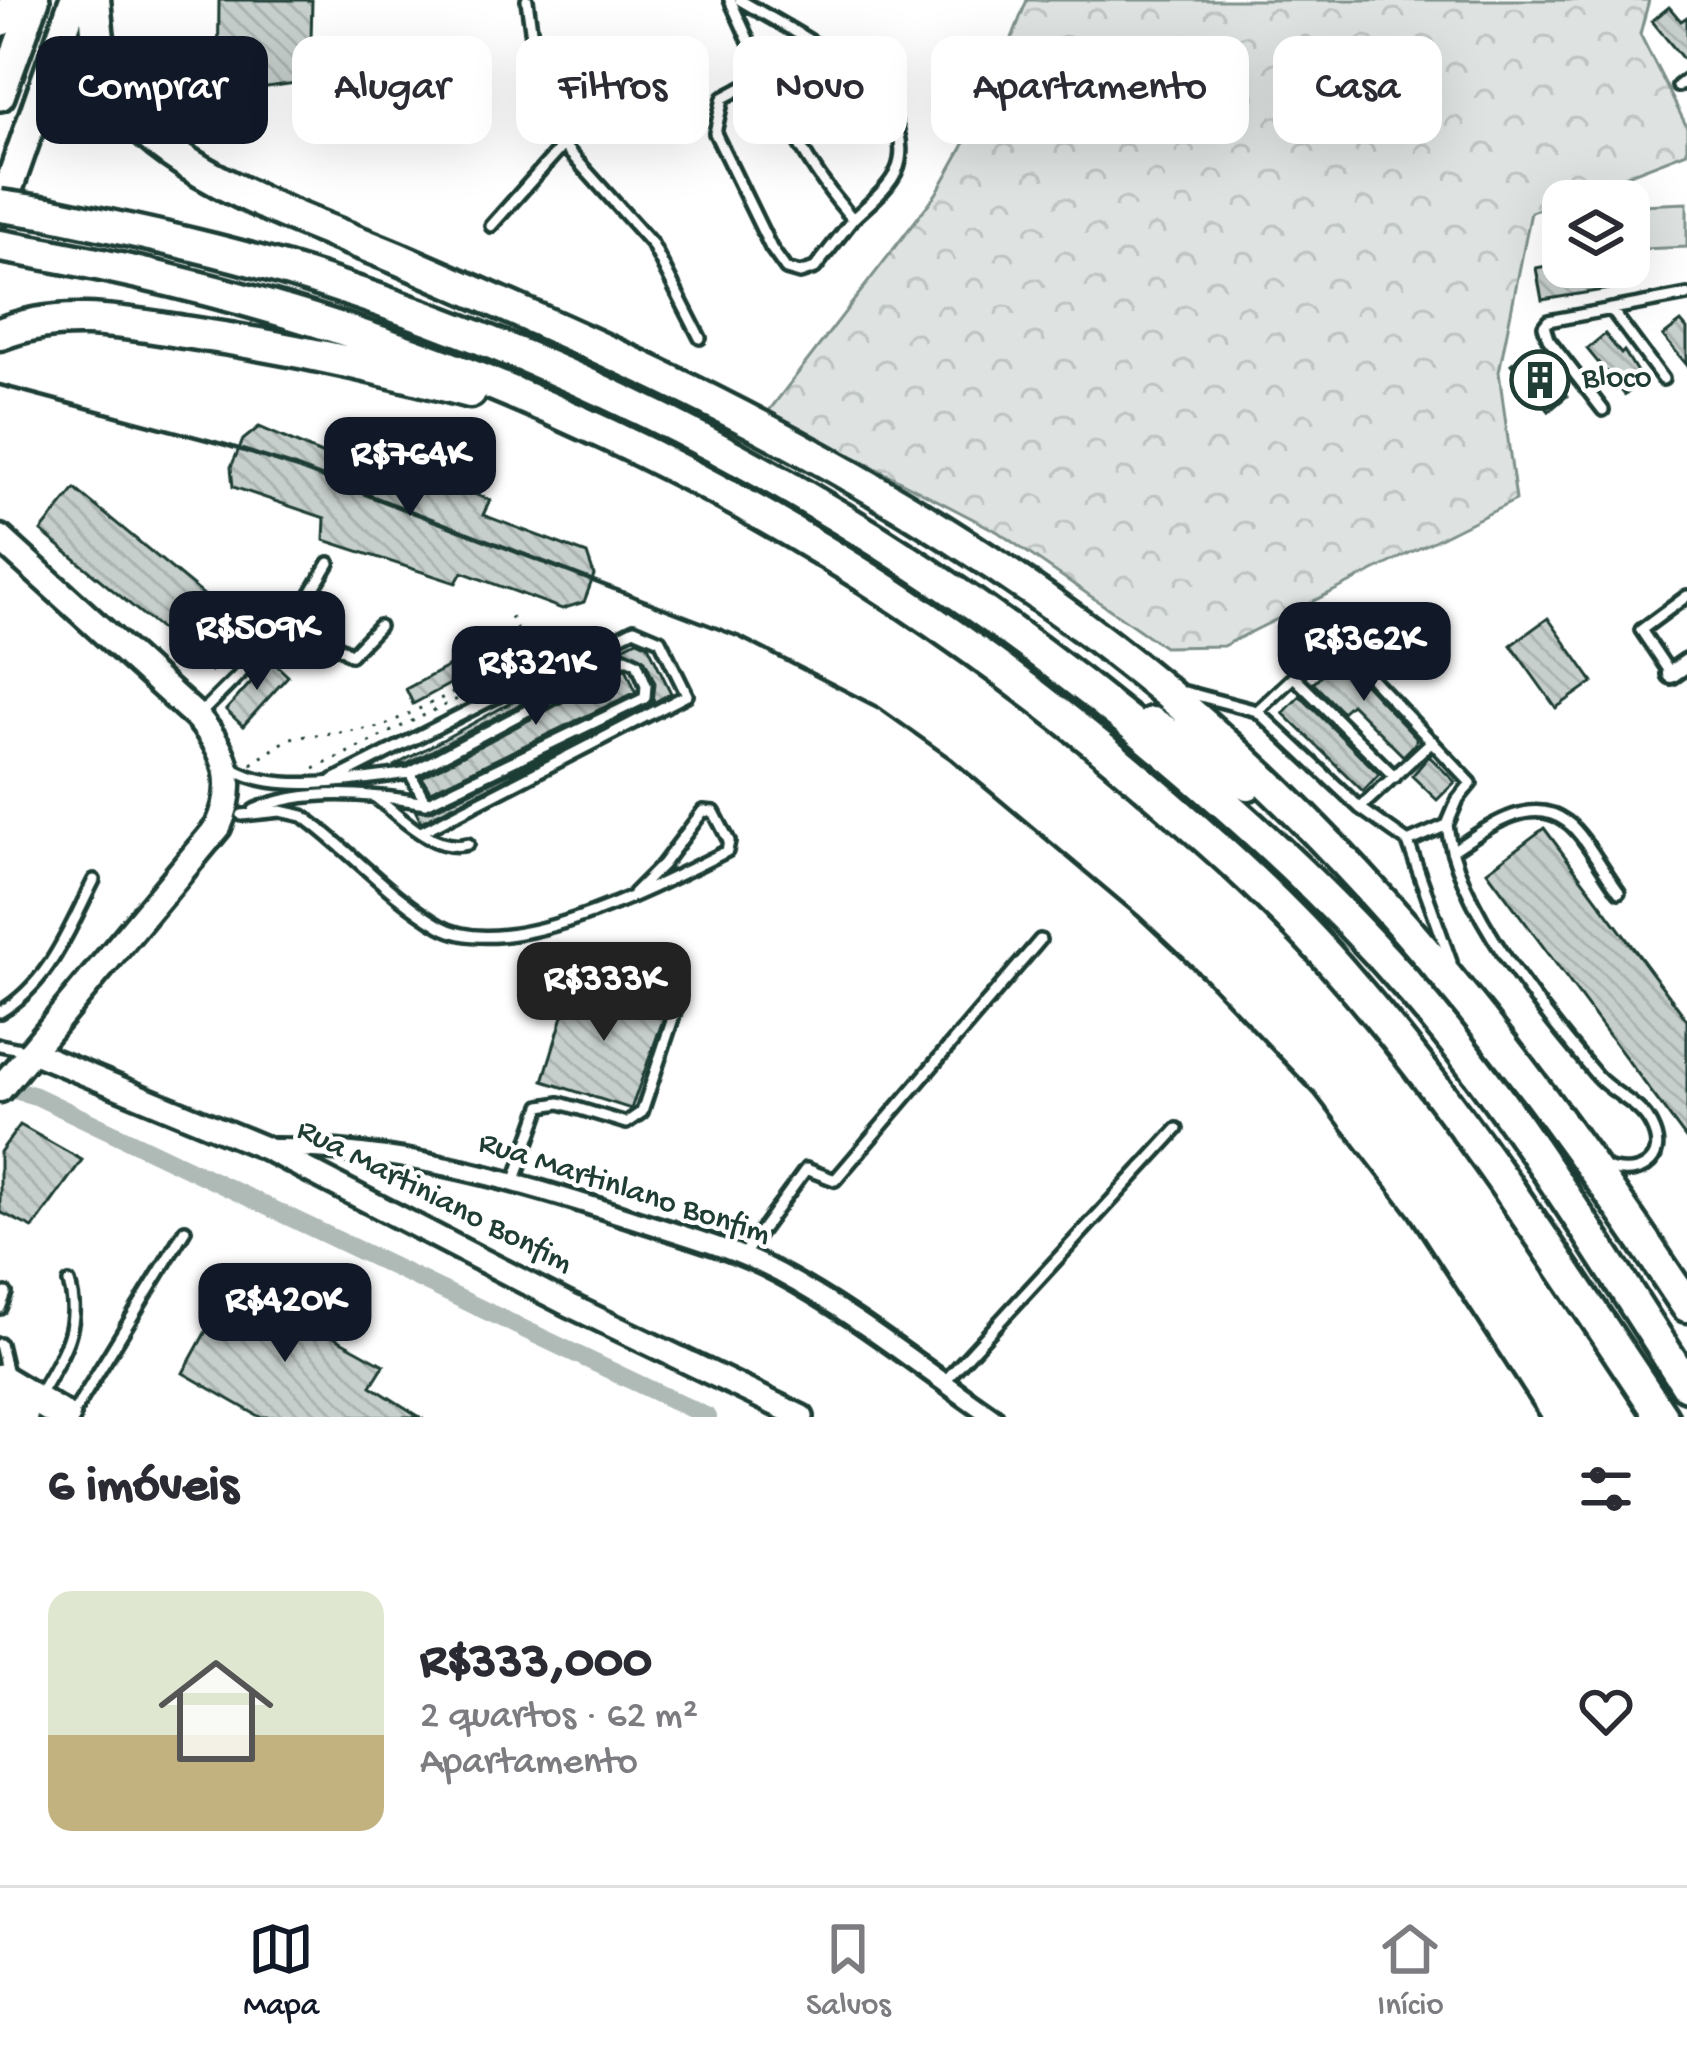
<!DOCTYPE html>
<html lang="pt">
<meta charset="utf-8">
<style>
:root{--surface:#fff;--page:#f7f7f7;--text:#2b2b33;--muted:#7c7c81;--line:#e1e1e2;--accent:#111827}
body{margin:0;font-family:"Gochi Hand",sans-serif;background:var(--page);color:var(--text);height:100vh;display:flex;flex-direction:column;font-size:45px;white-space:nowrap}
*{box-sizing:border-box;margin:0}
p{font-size:39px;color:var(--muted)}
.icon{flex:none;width:66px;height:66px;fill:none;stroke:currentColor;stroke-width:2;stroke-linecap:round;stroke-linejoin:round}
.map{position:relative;height:1417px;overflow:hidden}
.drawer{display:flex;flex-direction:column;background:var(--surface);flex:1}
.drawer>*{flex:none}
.banner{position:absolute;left:36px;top:36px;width:1617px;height:108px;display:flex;gap:24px}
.buttons{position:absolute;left:1542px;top:180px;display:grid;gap:24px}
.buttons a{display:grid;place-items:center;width:108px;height:108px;border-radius:24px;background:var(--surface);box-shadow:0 12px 48px #0002;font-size:60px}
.price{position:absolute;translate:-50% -102px;padding:0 27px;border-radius:24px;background:var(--accent);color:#fff;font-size:39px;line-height:78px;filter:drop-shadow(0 3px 6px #0008)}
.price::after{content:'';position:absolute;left:50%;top:72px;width:36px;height:27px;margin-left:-18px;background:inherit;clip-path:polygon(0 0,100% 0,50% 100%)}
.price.on{background:#222;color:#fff}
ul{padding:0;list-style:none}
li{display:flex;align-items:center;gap:36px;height:300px;padding:0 48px}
li span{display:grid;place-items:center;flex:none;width:336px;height:240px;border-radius:24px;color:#555}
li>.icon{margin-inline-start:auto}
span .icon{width:144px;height:144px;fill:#fffc;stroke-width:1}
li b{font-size:51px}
h2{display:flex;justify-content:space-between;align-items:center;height:144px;padding:0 48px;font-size:51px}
.tag{padding:0 42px;border-radius:24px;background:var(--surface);box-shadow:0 12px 48px #0002;font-size:42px;line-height:108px}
.tag.on{background:var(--accent);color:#fff}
.tab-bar{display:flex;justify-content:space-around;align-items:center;height:168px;border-top:3px solid var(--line);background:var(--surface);font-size:33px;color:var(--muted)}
.tab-bar a{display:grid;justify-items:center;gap:6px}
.tab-bar .on{color:var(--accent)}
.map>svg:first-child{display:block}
</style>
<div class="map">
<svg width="1687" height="1417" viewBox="0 0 1687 1417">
<defs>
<pattern id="forest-crowns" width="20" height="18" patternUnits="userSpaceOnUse" patternTransform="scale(3)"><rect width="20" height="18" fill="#dee3e2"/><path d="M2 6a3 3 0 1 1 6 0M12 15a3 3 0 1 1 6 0" fill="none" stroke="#bec4c2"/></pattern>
<pattern id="building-back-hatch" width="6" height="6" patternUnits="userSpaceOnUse" patternTransform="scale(3)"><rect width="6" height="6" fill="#c7cfcc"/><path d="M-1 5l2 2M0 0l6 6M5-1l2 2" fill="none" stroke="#aab3b0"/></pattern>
</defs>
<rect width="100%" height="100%" fill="#fff"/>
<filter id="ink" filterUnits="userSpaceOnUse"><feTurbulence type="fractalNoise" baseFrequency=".00833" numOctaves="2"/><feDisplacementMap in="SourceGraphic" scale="24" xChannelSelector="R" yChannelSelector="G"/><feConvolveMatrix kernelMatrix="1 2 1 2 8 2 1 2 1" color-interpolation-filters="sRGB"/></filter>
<g filter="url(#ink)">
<!-- green -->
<path fill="#dee3e2" stroke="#7e908b" stroke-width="3" d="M 1687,203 L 1687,247 L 1642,249 L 1640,205 Z"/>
<!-- forest -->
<path fill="url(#forest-crowns)" stroke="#7e908b" stroke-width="3" d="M 1027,0 L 1649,0 L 1640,34 L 1687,127 L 1687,152 L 1531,212 L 1499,372 L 1516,500 L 1223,646 L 1164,647 L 998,532 L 768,412 L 936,194 L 985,107 Z"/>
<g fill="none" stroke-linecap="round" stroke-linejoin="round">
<!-- canal -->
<path stroke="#afbab7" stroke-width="18" d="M 0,1086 L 36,1096 L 708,1417"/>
</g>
<!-- building -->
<path fill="url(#building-back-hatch)" stroke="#1f3d34" stroke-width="3" d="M 219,0 L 312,0 L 310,81 L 218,94 Z
M 1669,7 L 1681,21 L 1687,17 L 1687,64 L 1652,21 Z
M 1563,263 L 1563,267 L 1605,267 L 1609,289 L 1542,300 L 1536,268 Z
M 1681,322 L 1687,329 L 1687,365 L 1663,336 Z
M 1605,334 L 1621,354 L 1624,351 L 1642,380 L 1625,395 L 1587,349 Z
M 1529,350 L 1545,370 L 1548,367 L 1567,396 L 1549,411 L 1511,364 Z
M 259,427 L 344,464 L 354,447 L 490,500 L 483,515 L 587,554 L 594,575 L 584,602 L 562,609 L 462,572 L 456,583 L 324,540 L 325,518 L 233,487 L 231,467 L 243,440 Z
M 75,489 L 245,629 L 211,671 L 41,531 Z
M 1548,618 L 1593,682 L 1556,708 L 1511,645 Z
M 637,640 L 648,645 L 671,693 L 653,703 L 655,683 L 645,660 L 625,649 L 407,764 L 394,766 L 514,701 L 519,689 L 514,682 L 556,661 L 559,670 L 570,673 Z
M 479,650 L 487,664 L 413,704 L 406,689 Z
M 1339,657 L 1416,738 L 1416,743 L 1403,756 L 1351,704 L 1342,712 L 1313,683 Z
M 271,660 L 288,676 L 243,726 L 226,710 Z
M 626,668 L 636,692 L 430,791 L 422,777 Z
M 1300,696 L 1379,774 L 1363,791 L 1283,713 Z
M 604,728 L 421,822 L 415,810 L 430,811 Z
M 1429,756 L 1455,782 L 1437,800 L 1412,776 Z
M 1544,828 L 1687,1020 L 1687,1140 L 1487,871 Z
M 574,980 L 667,1009 L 631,1109 L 543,1081 Z
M 20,1125 L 82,1160 L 33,1228 L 0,1212 L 0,1152 Z
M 233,1282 L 384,1365 L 371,1386 L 420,1417 L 260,1417 L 183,1373 Z"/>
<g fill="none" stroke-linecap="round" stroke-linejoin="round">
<defs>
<path id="service" d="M 527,0 L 538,81 L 563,145 L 652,244 L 700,338
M 730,0 C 766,76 796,157 853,219 L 815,268 L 800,273 L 786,269 L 771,248 L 715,133 L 723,98 L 766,75
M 740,0 C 791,31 912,86 900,160 C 896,184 869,203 853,219
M 1678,86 L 1687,79
M 491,226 L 563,145
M 1611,309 L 1663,379
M 1603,410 L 1548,339 L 1544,326 L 1548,321 L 1687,295
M 296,618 L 351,655 L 379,626
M 626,658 L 637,663 L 646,685 L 645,698 L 426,803 L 410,773 Z
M 1670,673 L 1641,630 L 1687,596
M 1294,677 L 1395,777
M 1185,692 L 1257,711 L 1360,808 L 1408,842 L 1451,962
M 1257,711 L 1318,654 L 1338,643 L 1471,783 L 1458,799 L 1447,825 C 1456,906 1545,1015 1597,1076 C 1613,1094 1640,1103 1651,1125 C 1671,1163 1635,1181 1602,1166
M 197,717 L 296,618 L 329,563
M 232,768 C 275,796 361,779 410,773
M 333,780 L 510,690
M 375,797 C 401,817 433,853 468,844
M 1360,808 L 1432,741
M 254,810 C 305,787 371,794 426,803
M 242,815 L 281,811 L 303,816 C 350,850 390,897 440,926 C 508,965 661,884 727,851 L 729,841 L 714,812 L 703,811 L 663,864 L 634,893
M 421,832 L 687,695 L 660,640 L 634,629 L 565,663
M 1408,842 L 1447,825
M 1452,851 C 1483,831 1529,793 1567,822 C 1584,834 1605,874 1619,892
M 0,1012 C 49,984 69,929 94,880
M 0,1045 L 30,1051
M 515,1180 L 541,1106 L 560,1103 L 626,1123 L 642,1112 L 677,1006 C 671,973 623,969 595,960
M 742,1257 L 806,1169 L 835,1180 L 1040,940
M 0,1308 L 6,1293
M 0,1344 L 8,1378
M 943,1383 L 1177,1129
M 39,1395 C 60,1359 83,1326 69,1283
M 71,1417 L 185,1230"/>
<path id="minor" d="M 1671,674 L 1687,663
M 265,1148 C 394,1146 512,1179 633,1219 C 682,1235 734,1249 779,1273 C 854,1313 923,1369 993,1417"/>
<path id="tertiary" d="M 30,1051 L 265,1148 L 567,1304 L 802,1417"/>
<path id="secondary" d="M 0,538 L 197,717 C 227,752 238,783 218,827 L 0,1089"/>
<path id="primary" d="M 0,22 L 17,0
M 0,96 L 35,0
M 0,212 L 74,0
M 0,1378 L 65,1417
M 0,1403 L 23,1417"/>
<path id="motorway" d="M 94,0 C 98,35 98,73 119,102 C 174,180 318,224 404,261 C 489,298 574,335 658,375 C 855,470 1048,585 1212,732 C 1399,898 1550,1098 1687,1306
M 48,213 C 143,233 239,253 331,284 C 643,386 923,546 1172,758 C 1270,841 1365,930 1446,1031 C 1535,1142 1609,1266 1687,1385
M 0,246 C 427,316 814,501 1142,782 C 1214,844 1287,908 1348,980 C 1466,1116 1562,1268 1662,1417
M 0,334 C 62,309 127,323 191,333 C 286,347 378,367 470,392
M 1152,723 L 1248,784"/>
</defs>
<!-- service casing -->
<use href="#service" stroke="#1f3d34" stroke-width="18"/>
<!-- minor casing -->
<use href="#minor" stroke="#1f3d34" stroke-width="26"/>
<!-- tertiary casing -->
<use href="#tertiary" stroke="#1f3d34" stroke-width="30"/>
<!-- secondary casing -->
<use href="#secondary" stroke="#1f3d34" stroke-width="33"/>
<!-- primary casing -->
<use href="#primary" stroke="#1f3d34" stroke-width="36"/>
<!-- motorway casing -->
<use href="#motorway" stroke="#1f3d34" stroke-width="39"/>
<!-- path -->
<path stroke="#1f3d34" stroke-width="3" stroke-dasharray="3 9" stroke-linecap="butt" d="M 511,617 L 537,671
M 506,676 L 533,663
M 251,764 L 290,738 L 381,727 L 530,656
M 314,769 L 486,685"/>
<!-- service -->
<use href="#service" stroke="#fff" stroke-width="9"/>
<!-- minor -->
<use href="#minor" stroke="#fff" stroke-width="16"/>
<!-- tertiary -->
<use href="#tertiary" stroke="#fff" stroke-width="21"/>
<!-- secondary -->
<use href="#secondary" stroke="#fff" stroke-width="24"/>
<!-- primary -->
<use href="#primary" stroke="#fff" stroke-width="27"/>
<!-- motorway -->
<use href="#motorway" stroke="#fff" stroke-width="30"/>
<!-- rail -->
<path stroke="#1f3d34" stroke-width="4.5" d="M 0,385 L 226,445 L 292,466 L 740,637 L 879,708 L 951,759 L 1138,916 L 1203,977 L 1315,1094 L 1409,1216 L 1540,1417"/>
<defs>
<path id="motorway-bridge" d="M 0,206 L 48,213"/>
</defs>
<!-- motorway-bridge casing -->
<use href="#motorway-bridge" stroke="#1f3d34" stroke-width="39" stroke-linecap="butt"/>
<!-- motorway-bridge -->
<use href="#motorway-bridge" stroke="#fff" stroke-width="30"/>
</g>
</g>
<!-- icons -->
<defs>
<symbol id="building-ring" viewBox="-11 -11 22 22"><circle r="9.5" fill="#fff" stroke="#1f3d34" stroke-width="1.5"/><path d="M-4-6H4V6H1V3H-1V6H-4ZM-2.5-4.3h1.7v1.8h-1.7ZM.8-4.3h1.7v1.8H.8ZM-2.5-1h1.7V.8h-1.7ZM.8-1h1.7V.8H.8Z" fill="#1f3d34"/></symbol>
</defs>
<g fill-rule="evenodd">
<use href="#building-ring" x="1507" y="347" width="66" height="66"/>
</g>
<g text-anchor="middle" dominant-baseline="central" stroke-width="9" stroke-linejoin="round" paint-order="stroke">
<!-- poi labels -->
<g font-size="33" fill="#1f3d34" stroke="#fff" text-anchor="start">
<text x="1582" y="380">Bloco</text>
</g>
<!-- street labels -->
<g font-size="33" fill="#1f3d34" stroke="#fff">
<text transform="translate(624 1190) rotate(18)">Rua Martinlano Bonfim</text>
<text transform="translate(434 1198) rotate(27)">Rua Martiniano Bonfim</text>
</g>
</g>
</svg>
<div class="buttons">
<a><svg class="icon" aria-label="layers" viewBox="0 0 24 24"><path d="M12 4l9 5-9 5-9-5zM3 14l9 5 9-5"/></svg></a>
</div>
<b class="price" style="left:410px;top:519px">R$764K</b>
<b class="price" style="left:257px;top:693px">R$509K</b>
<b class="price" style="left:1364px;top:704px">R$362K</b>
<b class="price" style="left:536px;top:728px">R$321K</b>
<b class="price on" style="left:604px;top:1044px">R$333K</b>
<b class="price" style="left:285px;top:1365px">R$420K</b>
<div class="banner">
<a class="tag on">Comprar</a>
<a class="tag">Alugar</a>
<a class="tag">Filtros</a>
<a class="tag">Novo</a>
<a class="tag">Apartamento</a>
<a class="tag">Casa</a>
</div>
</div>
<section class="drawer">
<h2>6 imóveis<svg class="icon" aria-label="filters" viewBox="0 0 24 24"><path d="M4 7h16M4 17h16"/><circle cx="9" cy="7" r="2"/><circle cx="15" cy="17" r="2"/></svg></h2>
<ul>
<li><span style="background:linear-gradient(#dfe7d0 60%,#c2b280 0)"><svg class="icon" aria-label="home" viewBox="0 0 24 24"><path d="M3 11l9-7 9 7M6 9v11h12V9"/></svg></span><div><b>R$333,000</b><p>2 quartos · 62 m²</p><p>Apartamento</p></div><svg class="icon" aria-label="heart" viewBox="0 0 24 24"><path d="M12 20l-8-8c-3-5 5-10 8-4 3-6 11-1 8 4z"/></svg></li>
</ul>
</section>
<nav class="tab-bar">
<a class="on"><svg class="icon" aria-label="map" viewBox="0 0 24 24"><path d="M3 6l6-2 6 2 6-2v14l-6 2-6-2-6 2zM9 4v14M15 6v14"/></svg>Mapa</a>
<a><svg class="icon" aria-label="saved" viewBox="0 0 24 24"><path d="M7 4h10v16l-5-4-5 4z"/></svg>Salvos</a>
<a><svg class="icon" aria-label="home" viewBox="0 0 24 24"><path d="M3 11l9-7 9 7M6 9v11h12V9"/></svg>Início</a>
</nav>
